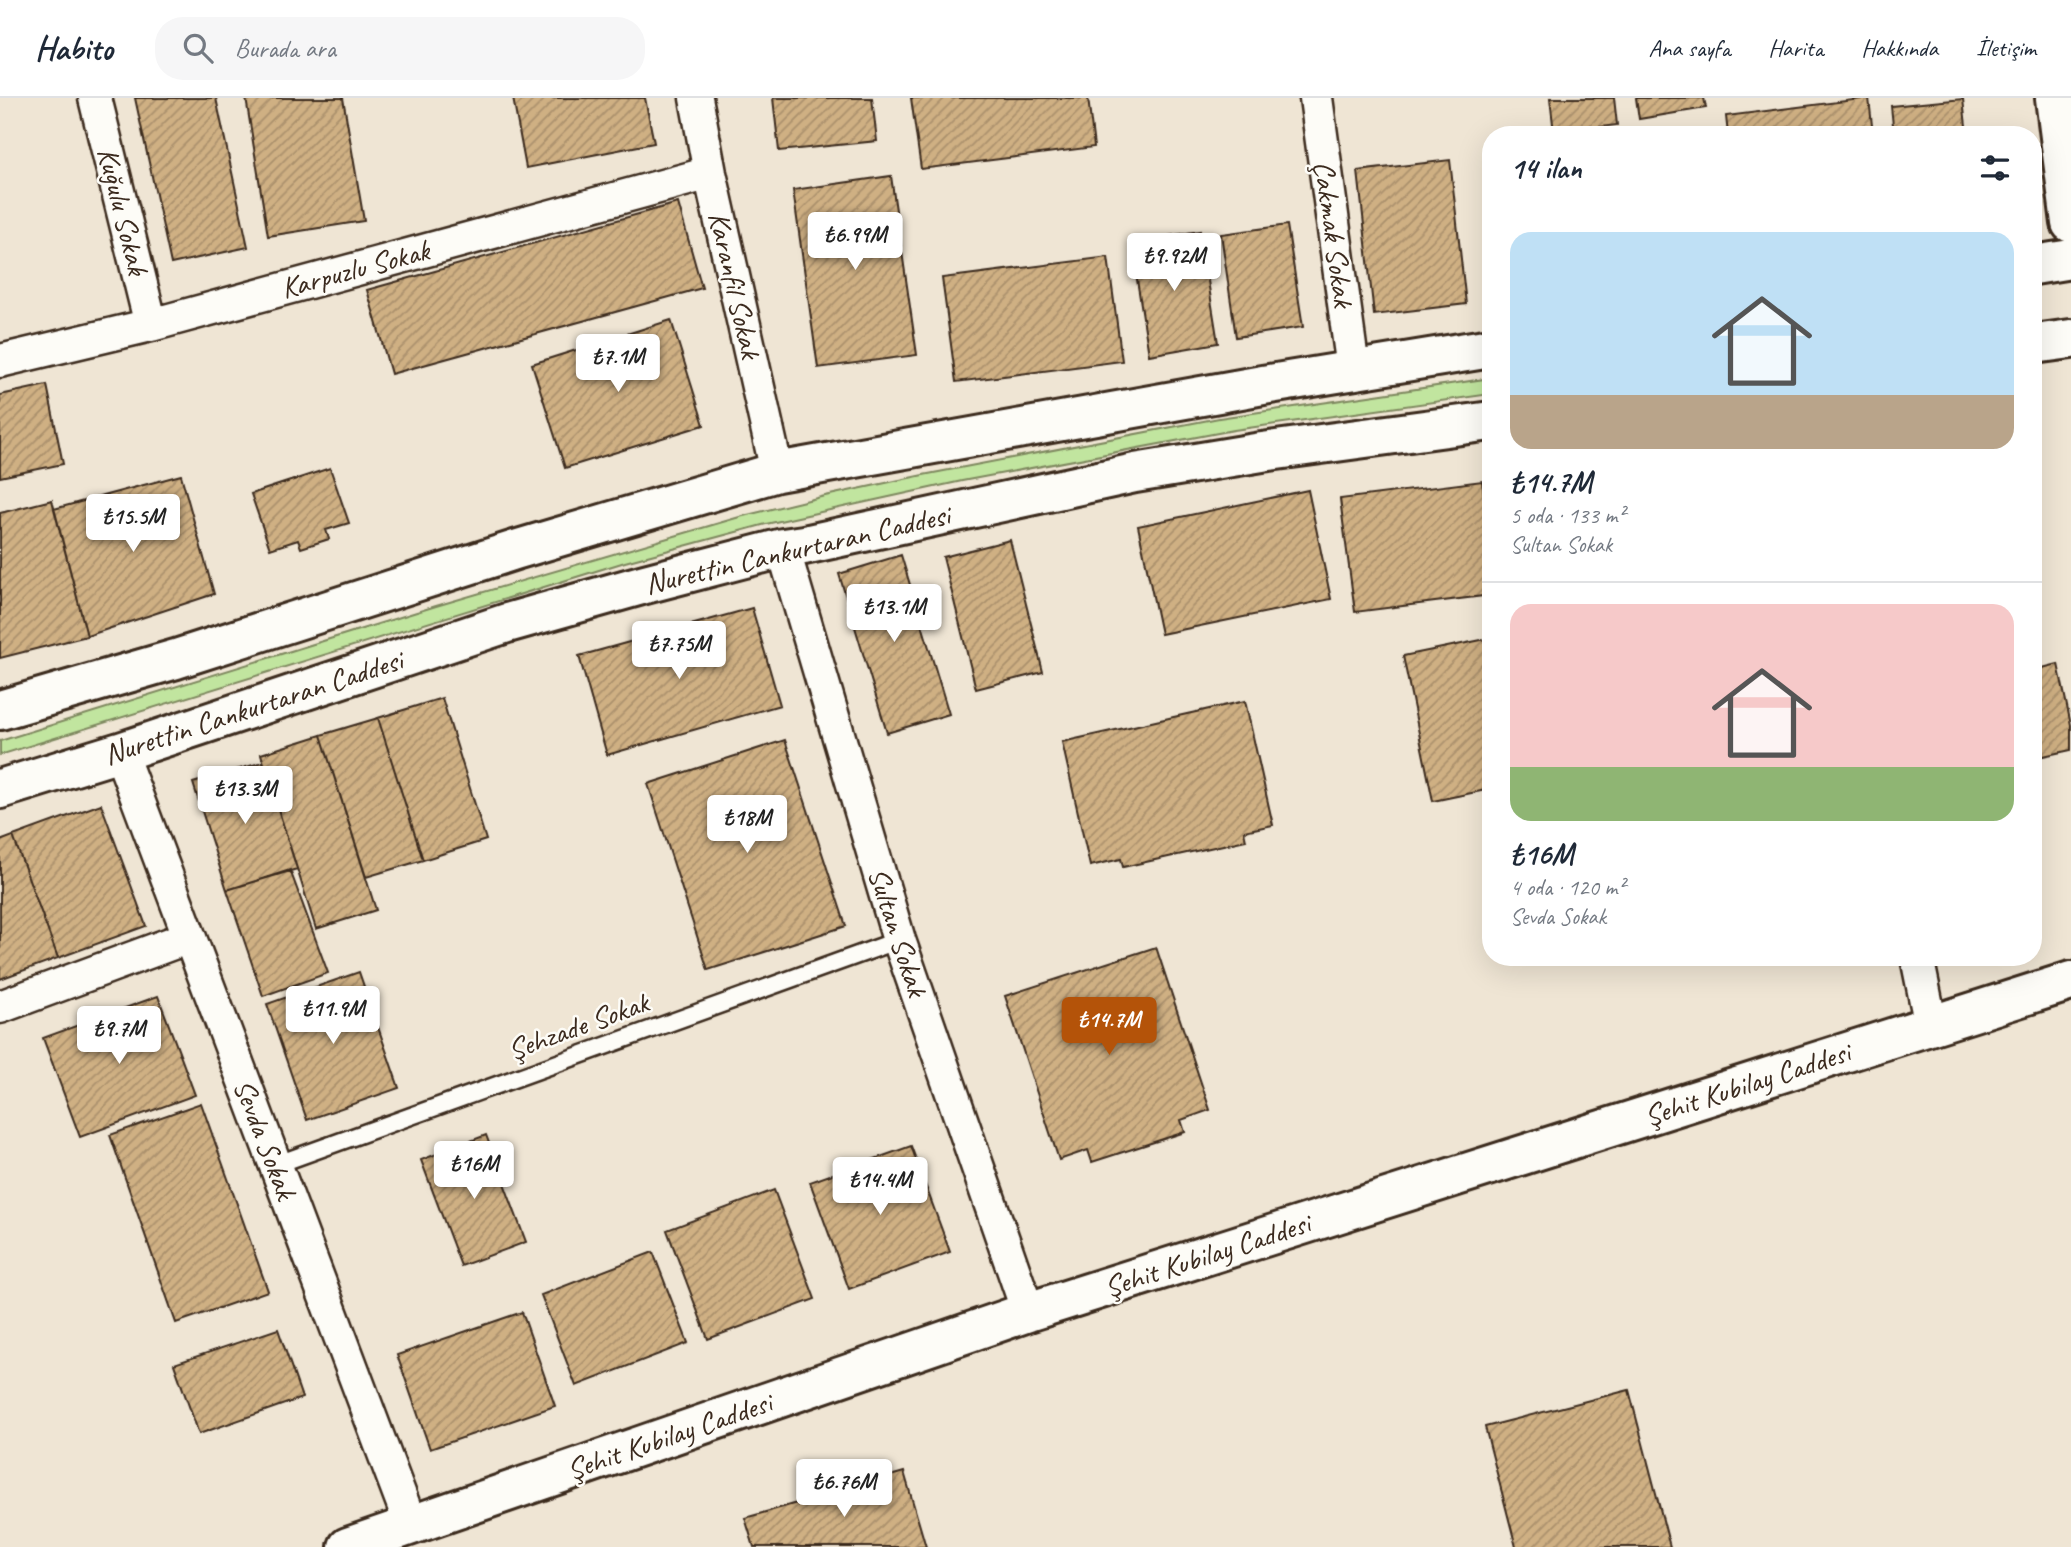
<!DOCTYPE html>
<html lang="tr">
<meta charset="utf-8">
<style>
:root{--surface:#fff;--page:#f6f6f7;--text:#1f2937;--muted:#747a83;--line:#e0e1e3;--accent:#b45309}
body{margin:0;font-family:Caveat,sans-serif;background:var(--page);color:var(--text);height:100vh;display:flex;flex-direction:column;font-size:26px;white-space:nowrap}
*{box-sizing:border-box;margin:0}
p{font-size:23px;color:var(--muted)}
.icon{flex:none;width:38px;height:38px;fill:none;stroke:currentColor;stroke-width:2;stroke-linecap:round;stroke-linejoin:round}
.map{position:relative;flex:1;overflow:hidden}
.panel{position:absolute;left:1482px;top:28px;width:560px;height:840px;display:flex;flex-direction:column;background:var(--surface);border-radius:28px;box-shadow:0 7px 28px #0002}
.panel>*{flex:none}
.price{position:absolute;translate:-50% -60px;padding:0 16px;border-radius:7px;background:#fff;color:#222;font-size:23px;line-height:46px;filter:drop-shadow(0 2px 4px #0008)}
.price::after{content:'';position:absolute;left:50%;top:42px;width:21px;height:16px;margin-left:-10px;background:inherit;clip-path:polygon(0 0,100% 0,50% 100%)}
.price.active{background:var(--accent);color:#fff}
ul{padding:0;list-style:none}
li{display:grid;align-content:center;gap:14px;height:371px;padding:0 28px}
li+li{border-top:2px solid var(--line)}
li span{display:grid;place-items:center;height:217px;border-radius:21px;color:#555}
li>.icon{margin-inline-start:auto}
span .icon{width:126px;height:126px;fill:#fffc;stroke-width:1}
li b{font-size:30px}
h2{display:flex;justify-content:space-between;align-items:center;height:84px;padding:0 28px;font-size:30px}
header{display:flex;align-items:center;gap:42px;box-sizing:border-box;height:98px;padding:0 35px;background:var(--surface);border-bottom:2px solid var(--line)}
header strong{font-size:33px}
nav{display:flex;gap:38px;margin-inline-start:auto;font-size:24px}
.search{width:490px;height:63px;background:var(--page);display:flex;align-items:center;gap:18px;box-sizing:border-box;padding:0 24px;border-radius:28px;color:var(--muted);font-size:26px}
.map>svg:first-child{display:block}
</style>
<header>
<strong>Habito</strong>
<div class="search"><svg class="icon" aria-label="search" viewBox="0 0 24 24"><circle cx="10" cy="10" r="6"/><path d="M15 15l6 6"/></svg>Burada ara</div>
<nav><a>Ana sayfa</a><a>Harita</a><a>Hakkında</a><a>İletişim</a></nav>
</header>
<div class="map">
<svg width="2071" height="1449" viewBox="0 0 2071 1449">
<defs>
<pattern id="building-hatch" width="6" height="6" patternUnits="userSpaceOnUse" patternTransform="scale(1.75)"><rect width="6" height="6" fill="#cfb083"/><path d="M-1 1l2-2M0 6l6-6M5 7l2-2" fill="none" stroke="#a98f6b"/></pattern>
</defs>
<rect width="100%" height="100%" fill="#efe5d4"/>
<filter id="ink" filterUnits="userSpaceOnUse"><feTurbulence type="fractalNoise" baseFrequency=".0143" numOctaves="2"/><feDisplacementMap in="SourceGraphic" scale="14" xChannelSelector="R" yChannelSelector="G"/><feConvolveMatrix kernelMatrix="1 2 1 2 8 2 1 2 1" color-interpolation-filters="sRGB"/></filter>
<g filter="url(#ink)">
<!-- green -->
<path fill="#c1e59f" stroke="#7e885e" stroke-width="2" d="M 1491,280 L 1491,296 L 1234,332 L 962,383 L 766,426 L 625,464 L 0,657 L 0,643 L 436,508 L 743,418 L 825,398 L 923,377 L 1219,320 Z"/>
<!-- building -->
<path fill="url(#building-hatch)" stroke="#3b2a1e" stroke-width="2" d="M 135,0 L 216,0 L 248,149 L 171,166 Z
M 246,0 L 343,0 L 364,123 L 268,138 Z
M 513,0 L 645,0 L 654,45 L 526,70 Z
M 773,0 L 872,0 L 877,43 L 779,53 Z
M 911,0 L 1088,0 L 1094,49 L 921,71 Z
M 1550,0 L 1614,0 L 1617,27 L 1554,35 Z
M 1636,0 L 1704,0 L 1706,10 L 1639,21 Z
M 1869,0 L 1873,37 L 1728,37 L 1726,18 Z
M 1963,1 L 1967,37 L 1894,37 L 1891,8 Z
M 1450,62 L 1466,206 L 1374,217 L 1358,73 Z
M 891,78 L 917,257 L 818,270 L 793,92 Z
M 678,105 L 702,190 L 391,276 L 367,192 Z
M 1287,127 L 1303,229 L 1236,239 L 1221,136 Z
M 1200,133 L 1218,245 L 1149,257 L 1131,144 Z
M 1108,159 L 1122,263 L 956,284 L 942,180 Z
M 671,222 L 704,327 L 565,370 L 532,266 Z
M 47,287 L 63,366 L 0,379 L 0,297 Z
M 330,370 L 349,425 L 326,432 L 329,441 L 301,450 L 298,442 L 270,451 L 251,396 Z
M 181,377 L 214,496 L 87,538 L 54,411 Z
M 1482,383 L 1491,449 L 1491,497 L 1355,514 L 1340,401 Z
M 1308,392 L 1331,501 L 1161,536 L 1138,428 Z
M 52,402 L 87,538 L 0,560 L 0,415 Z
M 1010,442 L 1043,574 L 976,591 L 943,459 Z
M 901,457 L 949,616 L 887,635 L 839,476 Z
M 752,510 L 780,607 L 607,657 L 579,558 Z
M 1491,540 L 1491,691 L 1433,703 L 1403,558 Z
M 2058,566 L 2071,627 L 2071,652 L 2034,660 L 2034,572 Z
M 442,600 L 486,742 L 423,762 L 378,620 Z
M 1245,603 L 1273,727 L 1244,733 L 1246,742 L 1123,769 L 1121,761 L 1090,768 L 1062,644 Z
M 378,620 L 423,762 L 366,779 L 321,637 Z
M 321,637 L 376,812 L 316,831 L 261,656 Z
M 785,642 L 846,828 L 708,872 L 648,686 Z
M 263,664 L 297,771 L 227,792 L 193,685 Z
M 101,706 L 146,828 L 58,860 L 13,738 Z
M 13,738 L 58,860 L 0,881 L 0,743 Z
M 290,772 L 328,875 L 263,898 L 227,792 Z
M 1156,849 L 1210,1012 L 1181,1022 L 1185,1034 L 1092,1064 L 1088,1052 L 1059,1062 L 1005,898 Z
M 359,874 L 399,990 L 307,1022 L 267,906 Z
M 158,898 L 195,997 L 80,1039 L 43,940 Z
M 201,1005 L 268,1193 L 176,1225 L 110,1037 Z
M 486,1037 L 526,1144 L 461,1168 L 421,1062 Z
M 911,1048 L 950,1154 L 849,1191 L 810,1084 Z
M 774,1092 L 815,1201 L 708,1241 L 667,1132 Z
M 653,1154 L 688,1245 L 576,1288 L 541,1197 Z
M 522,1214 L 555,1308 L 430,1351 L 397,1257 Z
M 278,1231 L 302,1300 L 199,1336 L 174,1266 Z
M 1629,1292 L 1670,1449 L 1516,1449 L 1485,1329 Z
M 904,1374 L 926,1449 L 754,1449 L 745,1420 Z"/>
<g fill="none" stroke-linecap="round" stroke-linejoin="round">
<defs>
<path id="lane" d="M 275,1067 L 899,842"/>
<path id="street" d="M 95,0 L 151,227
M 696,0 L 710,75 L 777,374
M 1316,0 L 1353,271
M 0,263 L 151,227 L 710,75
M 783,450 L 899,842 L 1028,1214
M 120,654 L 411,1427
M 1917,859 L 1931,928
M 0,909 L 189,839"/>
<path id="secondary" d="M 2055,0 L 2071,125
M 2034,167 L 2071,161
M 2034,246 L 2071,241
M 0,612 L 176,561 L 515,452 L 777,374 L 1263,287 L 1491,250
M 0,691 L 120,654 L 507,525 L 645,486 L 783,450 L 804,447 L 1135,375 L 1262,354 L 1491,323
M 348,1449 L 1028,1214 L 2071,883"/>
</defs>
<!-- lane casing -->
<use href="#lane" stroke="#3b2a1e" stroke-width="21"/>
<!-- street casing -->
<use href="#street" stroke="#3b2a1e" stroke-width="37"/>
<!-- secondary casing -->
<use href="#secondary" stroke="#3b2a1e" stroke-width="44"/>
<!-- lane -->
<use href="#lane" stroke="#fdfcf7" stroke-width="16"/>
<!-- street -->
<use href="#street" stroke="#fdfcf7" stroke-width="32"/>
<!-- secondary -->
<use href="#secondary" stroke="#fdfcf7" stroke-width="38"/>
</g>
</g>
<g text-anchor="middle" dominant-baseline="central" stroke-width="5" stroke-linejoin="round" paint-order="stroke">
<!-- street labels -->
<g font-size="30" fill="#3b2a1e" stroke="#fdfcf7">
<text transform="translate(123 113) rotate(76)">Kuğulu Sokak</text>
<text transform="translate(1334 136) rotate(82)">Çakmak Sokak</text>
<text transform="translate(355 171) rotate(-15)">Karpuzlu Sokak</text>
<text transform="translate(735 187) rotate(77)">Karanfil Sokak</text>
<text transform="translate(797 451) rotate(-13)">Nurettin Cankurtaran Caddesi</text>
<text transform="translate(253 609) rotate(-18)">Nurettin Cankurtaran Caddesi</text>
<text transform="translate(898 834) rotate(72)">Sultan Sokak</text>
<text transform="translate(578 928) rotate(-20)">Şehzade Sokak</text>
<text transform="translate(1747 986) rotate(-18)">Şehit Kubilay Caddesi</text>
<text transform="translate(265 1041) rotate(69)">Sevda Sokak</text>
<text transform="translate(1207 1157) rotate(-18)">Şehit Kubilay Caddesi</text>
<text transform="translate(669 1338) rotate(-19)">Şehit Kubilay Caddesi</text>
</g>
</g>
</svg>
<b class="price" style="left:855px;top:174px">₺6.99M</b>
<b class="price" style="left:1174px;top:195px">₺9.92M</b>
<b class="price" style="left:618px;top:296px">₺7.1M</b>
<b class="price" style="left:133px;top:456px">₺15.5M</b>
<b class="price" style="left:894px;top:546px">₺13.1M</b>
<b class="price" style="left:679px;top:583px">₺7.75M</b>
<b class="price" style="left:245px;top:728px">₺13.3M</b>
<b class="price" style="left:747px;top:757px">₺18M</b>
<b class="price" style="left:333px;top:948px">₺11.9M</b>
<b class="price active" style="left:1109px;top:959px">₺14.7M</b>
<b class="price" style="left:119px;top:968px">₺9.7M</b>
<b class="price" style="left:474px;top:1103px">₺16M</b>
<b class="price" style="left:880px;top:1119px">₺14.4M</b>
<b class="price" style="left:844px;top:1421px">₺6.76M</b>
<section class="panel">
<h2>14 ilan<svg class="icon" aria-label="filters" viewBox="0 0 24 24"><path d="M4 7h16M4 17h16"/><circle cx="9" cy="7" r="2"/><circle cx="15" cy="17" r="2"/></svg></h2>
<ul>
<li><span style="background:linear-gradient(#bfe0f5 75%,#b9a48a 0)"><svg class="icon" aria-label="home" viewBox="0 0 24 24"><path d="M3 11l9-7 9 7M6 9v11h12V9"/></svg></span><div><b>₺14.7M</b><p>5 oda · 133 m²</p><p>Sultan Sokak</p></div></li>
<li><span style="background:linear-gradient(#f6c9c9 75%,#8fb573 0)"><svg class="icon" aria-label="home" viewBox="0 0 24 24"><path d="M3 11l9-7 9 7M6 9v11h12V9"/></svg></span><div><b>₺16M</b><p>4 oda · 120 m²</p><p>Sevda Sokak</p></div></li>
</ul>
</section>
</div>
